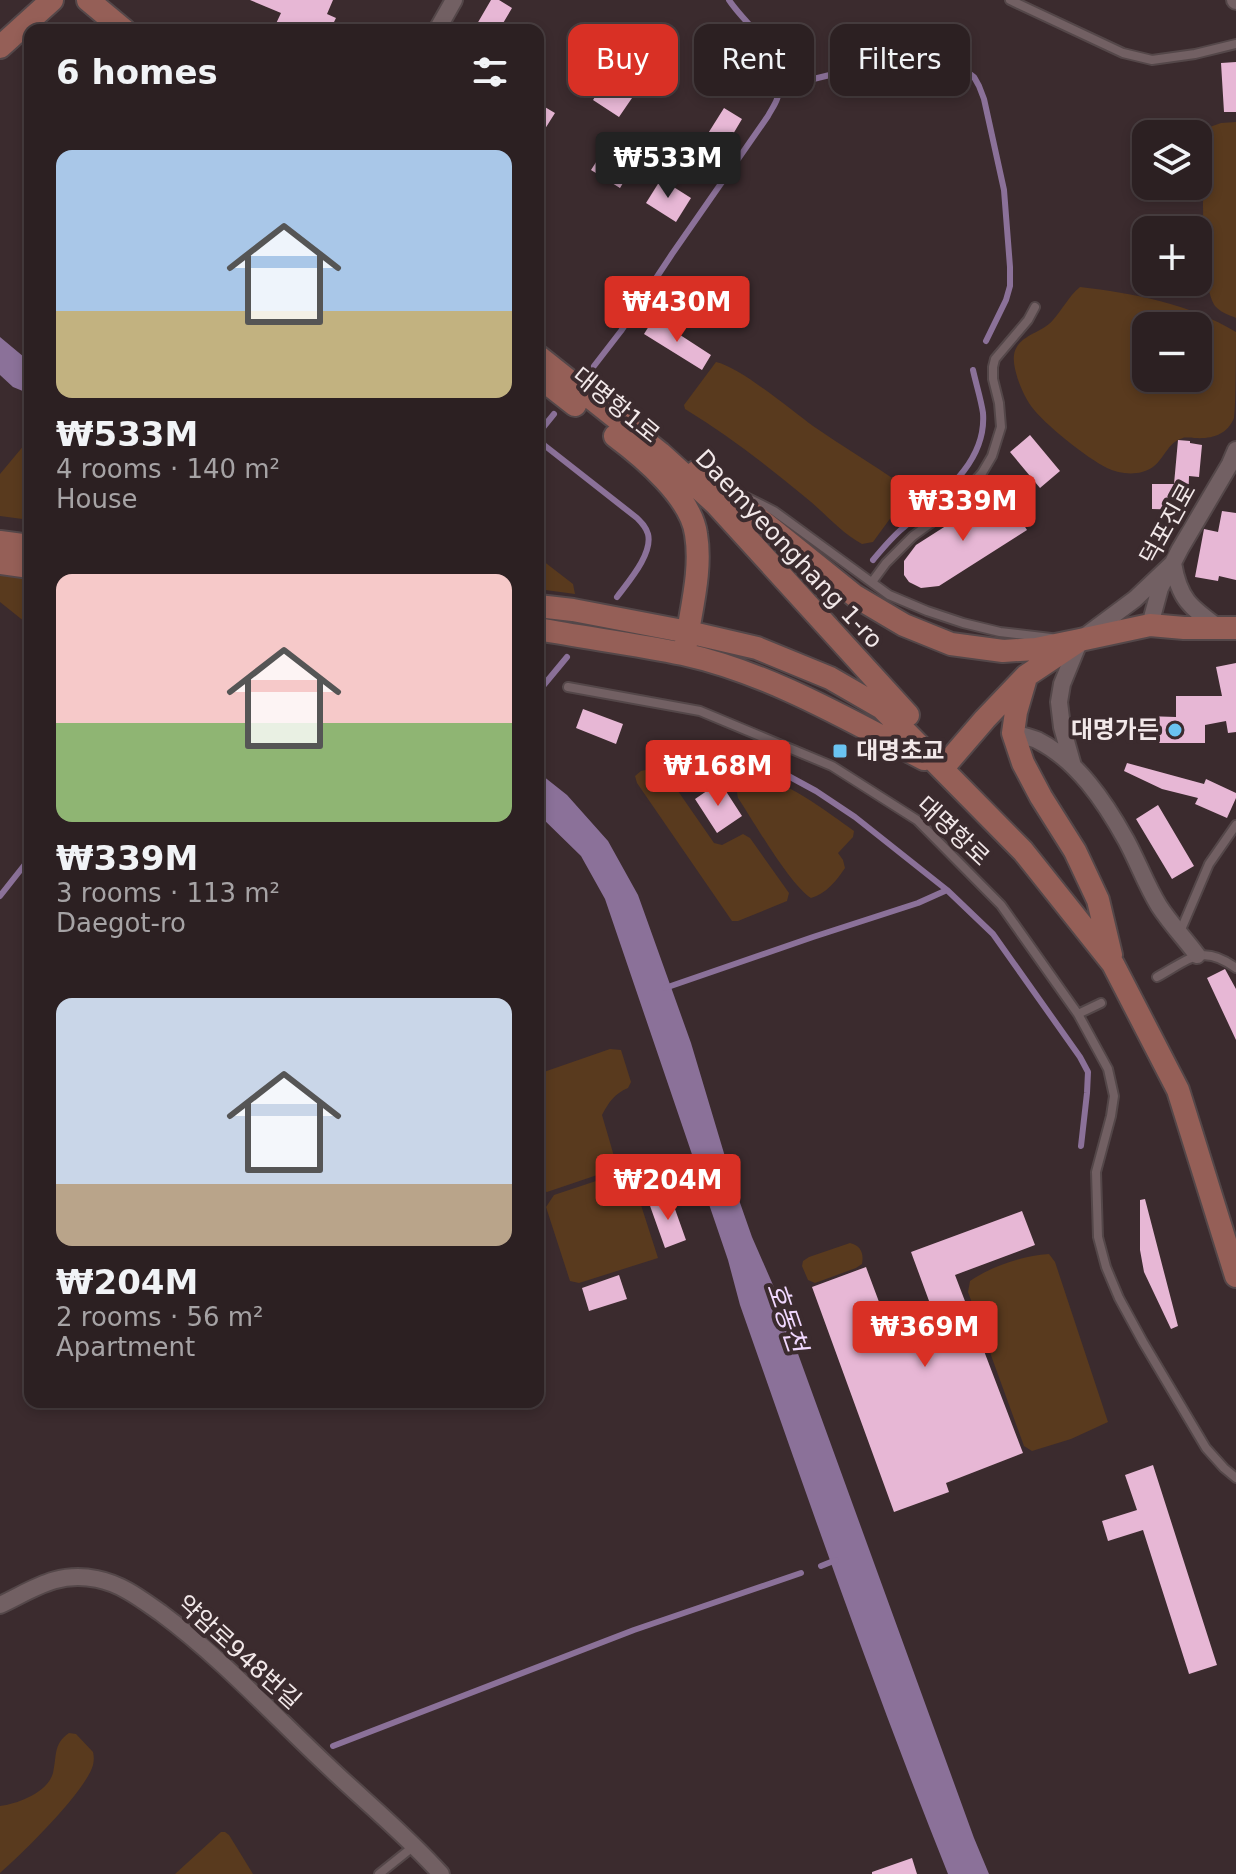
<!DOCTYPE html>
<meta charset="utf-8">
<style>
:root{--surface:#2c2022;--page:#382d2f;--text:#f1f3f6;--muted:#a6a3a5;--line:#483e40;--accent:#d93025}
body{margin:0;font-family:"DejaVu Sans","Noto Sans KR",sans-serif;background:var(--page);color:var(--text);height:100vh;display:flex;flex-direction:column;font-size:30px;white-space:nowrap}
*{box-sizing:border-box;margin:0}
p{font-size:26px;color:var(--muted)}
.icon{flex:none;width:44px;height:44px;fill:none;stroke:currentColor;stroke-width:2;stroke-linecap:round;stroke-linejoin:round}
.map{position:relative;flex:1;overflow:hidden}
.drawer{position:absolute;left:24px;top:24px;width:520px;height:1384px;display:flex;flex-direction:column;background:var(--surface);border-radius:16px;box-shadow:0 4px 12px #0003,0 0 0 2px var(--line)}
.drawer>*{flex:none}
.top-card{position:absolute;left:568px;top:24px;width:548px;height:72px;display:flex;gap:16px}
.buttons{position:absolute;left:1132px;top:120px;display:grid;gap:16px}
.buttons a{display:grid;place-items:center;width:80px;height:80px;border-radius:16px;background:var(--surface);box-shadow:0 4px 12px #0003,0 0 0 2px var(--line);font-size:40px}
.price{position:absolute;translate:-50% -68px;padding:0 18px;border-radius:8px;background:var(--accent);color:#fff;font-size:26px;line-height:52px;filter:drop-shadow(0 2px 4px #0008)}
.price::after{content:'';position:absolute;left:50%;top:48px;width:24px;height:18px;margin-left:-12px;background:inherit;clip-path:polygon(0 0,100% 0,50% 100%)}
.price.on{background:#222;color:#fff}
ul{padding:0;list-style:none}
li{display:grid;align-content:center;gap:16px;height:424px;padding:0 32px}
li span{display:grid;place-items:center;height:248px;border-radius:16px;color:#555}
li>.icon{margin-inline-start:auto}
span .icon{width:144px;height:144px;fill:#fffc;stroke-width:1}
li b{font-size:34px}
h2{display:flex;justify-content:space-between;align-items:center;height:96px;padding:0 32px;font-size:34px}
.pill{padding:0 28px;border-radius:16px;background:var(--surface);box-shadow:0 4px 12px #0003,0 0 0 2px var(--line);font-size:28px;line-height:72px}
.pill.on{background:var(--accent);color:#fff}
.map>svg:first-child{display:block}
</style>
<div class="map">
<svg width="1236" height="1874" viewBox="0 0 1236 1874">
<rect width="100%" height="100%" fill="#3b2b2e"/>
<!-- green -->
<path fill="#593a1e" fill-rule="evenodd" d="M 1236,122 L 1236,318 C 1229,315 1220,312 1215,306 C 1198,282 1203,160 1207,128 L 1221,123 Z
M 1080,287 C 1133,293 1190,304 1236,332 C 1236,350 1236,404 1234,418 C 1227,435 1212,439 1195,438 C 1194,438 1184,437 1183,438 C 1164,443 1164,467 1142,472 C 1131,475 1117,473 1107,468 C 1087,458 1044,424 1031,406 C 1023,395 1012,369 1014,355 C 1017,335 1041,334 1053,320 C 1063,309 1068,297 1080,287 ZM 1146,326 L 1198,326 L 1198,378 L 1146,378 Z
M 716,362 C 740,367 791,410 813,426 C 842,446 872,464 901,484 L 908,494 L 873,542 L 862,544 C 840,532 824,512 805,497 C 766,465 728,435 685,409 L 684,405 Z
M 30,442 L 30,520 L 0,516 L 0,474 L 25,444 Z
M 538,557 L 573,584 L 575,594 L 538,589 Z
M 0,574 L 30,579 L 30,626 L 0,602 Z
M 654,768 L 662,768 L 714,843 L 722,845 L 743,834 L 750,838 L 789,893 L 787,901 L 738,921 L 732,921 L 637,783 L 635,776 L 641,771 Z
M 757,776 C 793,785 824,810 854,831 L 853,837 L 838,853 L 843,860 L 845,868 C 837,880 826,894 811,898 C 790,885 754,822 738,798 C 734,782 743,780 757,776 Z
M 610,1049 L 621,1050 L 631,1082 L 628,1088 C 614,1094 609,1102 602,1115 L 616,1163 L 612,1170 L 547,1192 L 540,1190 L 538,1184 L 538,1074 Z
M 653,1162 L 659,1164 L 669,1190 L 640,1202 L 658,1258 L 579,1283 L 570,1281 L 546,1207 L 554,1195 Z
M 850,1243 C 861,1246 864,1253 862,1264 L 856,1268 L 815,1283 L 808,1280 L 802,1266 L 803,1261 L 809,1257 Z
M 1049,1254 L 1055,1262 L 1108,1422 L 1071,1439 L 1032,1451 L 1024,1446 L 968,1292 L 970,1281 C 992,1266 1022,1256 1049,1254 Z
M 69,1733 L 76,1734 L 93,1752 C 94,1757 94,1760 93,1765 C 86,1791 22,1854 0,1873 L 0,1806 C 18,1804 48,1792 53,1773 C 57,1756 53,1744 69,1733 Z
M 221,1832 L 225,1832 L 229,1835 L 253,1874 L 175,1874 Z"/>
<!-- water -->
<path fill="#8b7199" d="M 0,337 L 30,362 L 30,394 L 13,387 L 0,375 Z
M 538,772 L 567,795 L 608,841 L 638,895 L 691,1043 L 732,1180 L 752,1237 L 773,1285 L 974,1838 L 989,1874 L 948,1874 C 873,1687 807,1496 740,1305 L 728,1260 L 605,899 L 581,856 L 538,814 Z"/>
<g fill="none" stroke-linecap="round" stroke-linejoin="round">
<!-- stream -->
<path stroke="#8b7199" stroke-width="6" d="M 781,81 L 801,82 L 838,73 L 911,37 L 924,40 L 929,45 L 935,60 L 944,69 L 965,70 L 974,77 L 979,86 L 984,99 L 1004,190 L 1010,267 L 1010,286 L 1006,300 L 986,341
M 594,366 L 621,331 L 672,254 L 768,116 C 771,110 775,105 777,99 C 794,58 748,29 729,0
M 554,414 L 541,430 L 540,437 L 544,445 L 637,518 C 642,523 646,527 648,534 C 653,554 628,582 617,597
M 873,560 C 883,548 892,537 903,528 C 937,498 987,465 983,413 C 981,399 976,384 973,370
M 538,692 L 567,657
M 774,753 L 775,764 L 781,772 L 816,791 L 855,817 L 947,890
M 0,896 L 30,858
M 665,988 L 813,937 L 918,903 L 947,890 L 993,934 L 1080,1057 L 1088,1072 L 1087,1093 L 1081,1146
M 821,1566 L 836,1560
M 333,1746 L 634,1630 L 801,1573"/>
</g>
<!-- building -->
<path fill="#e7b7d5" d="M 250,0 L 333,0 L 327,14 L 336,18 L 330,30 L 273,30 L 281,13 Z
M 491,0 L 499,0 L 512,8 L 499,30 L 487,30 L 477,24 Z
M 1236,62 L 1236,112 L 1224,112 L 1221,63 Z
M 605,81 L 632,98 L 619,117 L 593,100 Z
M 538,103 L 555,113 L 538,140 Z
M 724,108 L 742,119 L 726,146 L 707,135 Z
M 607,145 L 635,163 L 620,188 L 591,170 Z
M 661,179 L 691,198 L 676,222 L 646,203 Z
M 654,318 L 711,355 L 702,370 L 644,334 Z
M 1030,435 L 1060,471 L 1040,488 L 1010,452 Z
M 1178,440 L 1190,441 L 1190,443 L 1202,445 L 1199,477 L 1189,476 L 1188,510 L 1152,509 L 1152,484 L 1174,484 Z
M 1002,490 L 1027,530 L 939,586 L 921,588 L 909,582 L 904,575 L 904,561 L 916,545 Z
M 1222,511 L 1236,513 L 1236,580 L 1219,576 L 1218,581 L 1195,577 L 1204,529 L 1218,532 Z
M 1236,663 L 1236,732 L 1228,733 L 1226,721 L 1205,725 L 1205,743 L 1145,743 L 1146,716 L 1176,717 L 1176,696 L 1222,696 L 1216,667 Z
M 583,709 L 623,724 L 616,744 L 576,728 Z
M 1127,763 L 1204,784 L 1206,779 L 1236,793 L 1236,798 L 1227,818 L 1195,804 L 1198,798 L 1162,789 L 1124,771 Z
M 720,782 L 742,816 L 717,833 L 695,799 Z
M 1158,805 L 1194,866 L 1172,879 L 1136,819 Z
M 1225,969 L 1236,989 L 1236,1040 L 1207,978 Z
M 670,1195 L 686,1240 L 665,1248 L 649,1203 Z
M 1145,1199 L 1178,1326 L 1171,1329 L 1144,1272 L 1140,1250 L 1140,1200 Z
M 1022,1211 L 1035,1245 L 955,1275 L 1023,1453 L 946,1483 L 949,1492 L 894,1512 L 812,1287 L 866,1267 L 888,1326 L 932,1309 L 911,1252 Z
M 619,1275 L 627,1299 L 589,1311 L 582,1288 Z
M 1153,1465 L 1217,1665 L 1189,1674 L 1143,1530 L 1108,1541 L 1102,1521 L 1137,1510 L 1125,1475 Z
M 912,1858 L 917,1874 L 872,1874 L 872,1872 Z"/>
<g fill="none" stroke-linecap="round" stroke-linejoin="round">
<defs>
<path id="lane" d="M 1010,0 L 1123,53 L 1152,60 L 1195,54 L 1236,44
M 746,497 L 774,511 L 889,595 L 927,611 L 963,623 L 1000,632 L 1051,638
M 872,582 L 886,563 L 913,536 L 942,515 L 960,498 L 982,473 L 992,456 L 1001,427 L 999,403 L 993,379 L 993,367 L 995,359 L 1028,320 L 1035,307
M 568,687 L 700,711 L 832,766 L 917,820 L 1001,905 L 1078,1014
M 1180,932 L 1209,864 L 1236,825
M 1157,977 C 1190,959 1202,943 1236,968
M 1101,1003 L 1078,1014 L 1108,1069 L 1114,1096 L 1111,1116 L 1096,1172 L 1098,1237 L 1106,1267 L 1119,1298 L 1143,1342 L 1206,1448 L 1224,1468 L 1236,1478
M 379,1874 L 414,1846"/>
<path id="street" d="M 1235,0 L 1236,1
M 437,30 L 454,0
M 1173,563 C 1179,599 1190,607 1219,628
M 1150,625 L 1160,588 L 1180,549 L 1230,464 L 1236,450
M 1013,733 C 1021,735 1029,737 1037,740 C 1077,760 1105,802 1126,840 C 1138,862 1146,885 1159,906 C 1170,923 1185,939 1197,955
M 1073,766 L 1062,727 L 1059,702 L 1062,684 L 1080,640 L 1135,599 L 1173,563
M 0,1605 C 34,1589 56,1571 97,1579 C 122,1584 141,1599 161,1613 C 223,1659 274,1716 331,1769 C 368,1804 407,1836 441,1874"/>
<path id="secondary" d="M 88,0 L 124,30
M 0,47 L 52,0
M 538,356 L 660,453 L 716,504 L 908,715
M 538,376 L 575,405
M 615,436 C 643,457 691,497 696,534 C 702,570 691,609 686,644
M 696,472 L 711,480 L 855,596 L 904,625 L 951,644 L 1003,651 L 1036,649 L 1080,640
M 0,542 L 30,546
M 0,563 L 30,567
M 538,606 L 573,610 L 688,632 L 757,648 L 830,678 L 882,708 L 1023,851 L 1113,964 L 1178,1090 L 1236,1276
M 538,629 C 586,638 635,644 683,654 C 769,673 847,719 924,759
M 1025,681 L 1016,712 L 1013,733 L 1023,763 L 1041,797 L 1075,851 L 1098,900 L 1111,955
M 942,769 L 985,719 L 1026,676 L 1080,640 L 1150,625 L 1184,628 L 1236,628"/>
</defs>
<!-- lane casing -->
<use href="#lane" stroke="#544749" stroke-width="12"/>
<!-- street casing -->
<use href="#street" stroke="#544749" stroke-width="20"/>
<!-- secondary casing -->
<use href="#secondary" stroke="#544749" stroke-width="26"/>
<!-- lane -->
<use href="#lane" stroke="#726063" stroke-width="8"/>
<!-- street -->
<use href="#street" stroke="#726063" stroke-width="16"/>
<!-- secondary -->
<use href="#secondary" stroke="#955f57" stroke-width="22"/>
</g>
<!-- markers -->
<g fill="#6ac3f1" stroke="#3b2b2e" stroke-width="3">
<circle cx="1175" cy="730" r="8"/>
<rect x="832" y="743" width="16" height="16" rx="4"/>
</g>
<g text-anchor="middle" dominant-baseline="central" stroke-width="8" stroke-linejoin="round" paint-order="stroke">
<!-- street labels -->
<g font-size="24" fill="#f2e8e9" stroke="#3b2b2e">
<text transform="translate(616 405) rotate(39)">대명항1로</text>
<text transform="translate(1168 524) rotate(-61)">덕포진로</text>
<text transform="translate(789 549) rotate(47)">Daemyeonghang 1-ro</text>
<text transform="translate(953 831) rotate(43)">대명항로</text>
<text transform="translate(239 1652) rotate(42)">약암로948번길</text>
</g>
<!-- poi labels -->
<g font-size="24" font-weight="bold" fill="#f2e8e9" stroke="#3b2b2e" text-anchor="end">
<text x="1159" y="730">대명가든</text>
<text x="856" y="751" text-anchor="start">대명초교</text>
</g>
<!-- water labels -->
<g font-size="26" font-style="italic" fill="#f1d8ff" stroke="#3b2b2e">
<text transform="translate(787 1317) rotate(71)">호동천</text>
</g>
</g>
</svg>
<div class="buttons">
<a><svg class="icon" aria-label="layers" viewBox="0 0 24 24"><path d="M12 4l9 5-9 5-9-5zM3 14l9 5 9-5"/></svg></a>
<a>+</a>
<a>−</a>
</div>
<b class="price on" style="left:668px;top:200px">₩533M</b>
<b class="price" style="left:677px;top:344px">₩430M</b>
<b class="price" style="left:963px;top:543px">₩339M</b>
<b class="price" style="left:718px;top:808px">₩168M</b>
<b class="price" style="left:668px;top:1222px">₩204M</b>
<b class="price" style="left:925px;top:1369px">₩369M</b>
<div class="top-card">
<a class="pill on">Buy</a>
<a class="pill">Rent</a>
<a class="pill">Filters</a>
</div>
<section class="drawer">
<h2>6 homes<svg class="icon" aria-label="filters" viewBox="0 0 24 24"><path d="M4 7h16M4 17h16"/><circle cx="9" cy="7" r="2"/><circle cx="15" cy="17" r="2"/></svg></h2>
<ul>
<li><span style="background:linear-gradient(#a9c7e8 65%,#c2b280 0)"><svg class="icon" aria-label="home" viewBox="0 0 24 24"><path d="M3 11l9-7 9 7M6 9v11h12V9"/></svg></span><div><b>₩533M</b><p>4 rooms · 140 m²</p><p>House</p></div></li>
<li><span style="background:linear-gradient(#f6c9c9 60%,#8fb573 0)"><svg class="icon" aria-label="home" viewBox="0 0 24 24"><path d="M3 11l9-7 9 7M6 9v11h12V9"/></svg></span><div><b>₩339M</b><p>3 rooms · 113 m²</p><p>Daegot-ro</p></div></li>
<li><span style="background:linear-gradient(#c9d6e8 75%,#b9a48a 0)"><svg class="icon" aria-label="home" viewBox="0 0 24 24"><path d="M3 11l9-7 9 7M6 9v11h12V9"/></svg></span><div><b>₩204M</b><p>2 rooms · 56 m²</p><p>Apartment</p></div></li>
</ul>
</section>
</div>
